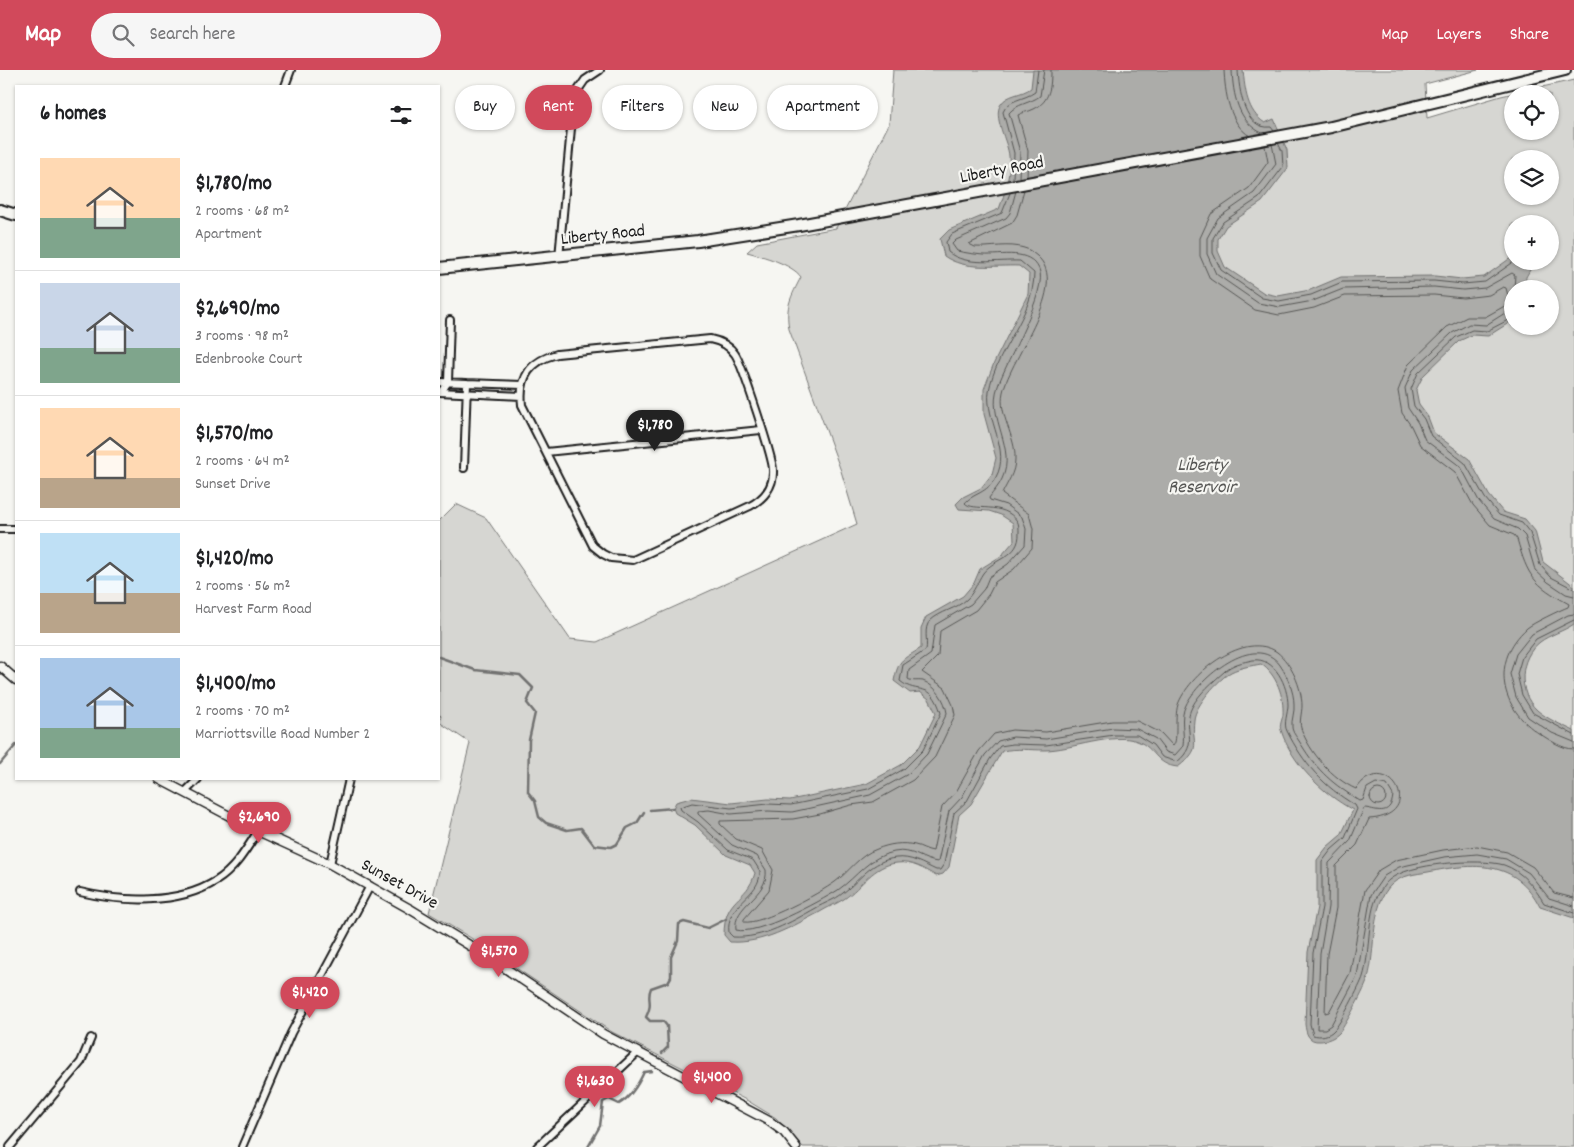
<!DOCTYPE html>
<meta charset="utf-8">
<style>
:root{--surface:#fff;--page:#f6f6f6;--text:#202124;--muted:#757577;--line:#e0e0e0;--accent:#d1495b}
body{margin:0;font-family:Dekko,sans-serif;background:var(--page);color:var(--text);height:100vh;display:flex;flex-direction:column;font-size:19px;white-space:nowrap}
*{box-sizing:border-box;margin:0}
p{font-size:16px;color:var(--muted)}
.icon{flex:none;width:28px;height:28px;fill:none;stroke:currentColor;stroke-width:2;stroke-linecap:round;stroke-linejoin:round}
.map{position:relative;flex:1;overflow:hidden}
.details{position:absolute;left:15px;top:15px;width:425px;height:695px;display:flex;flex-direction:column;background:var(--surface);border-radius:0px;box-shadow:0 1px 4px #0004}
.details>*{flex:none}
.guide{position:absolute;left:455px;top:15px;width:475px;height:45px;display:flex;gap:10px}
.tools{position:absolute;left:1504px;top:15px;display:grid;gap:10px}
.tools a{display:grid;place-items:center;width:55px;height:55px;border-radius:50%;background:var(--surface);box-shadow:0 1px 4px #0004;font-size:25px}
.price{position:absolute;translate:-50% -42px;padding:0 11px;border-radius:18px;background:var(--accent);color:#fff;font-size:16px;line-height:32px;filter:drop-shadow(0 1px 2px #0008)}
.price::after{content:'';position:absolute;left:50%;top:30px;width:15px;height:11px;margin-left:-8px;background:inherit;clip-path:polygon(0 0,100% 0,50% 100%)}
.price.on{background:#222;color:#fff}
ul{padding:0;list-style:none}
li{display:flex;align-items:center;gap:15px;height:125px;padding:0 25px}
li+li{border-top:1px solid var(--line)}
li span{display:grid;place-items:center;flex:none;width:140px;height:100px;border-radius:0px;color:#555}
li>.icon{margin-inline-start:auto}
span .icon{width:60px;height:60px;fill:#fffc;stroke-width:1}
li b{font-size:21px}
h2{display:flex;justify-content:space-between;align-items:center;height:60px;padding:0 25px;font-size:21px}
.tag{padding:0 18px;border-radius:22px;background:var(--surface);box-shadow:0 1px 4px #0004;font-size:18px;line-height:45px}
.tag.on{background:var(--accent);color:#fff}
header{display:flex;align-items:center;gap:30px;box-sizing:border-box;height:70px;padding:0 25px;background:var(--accent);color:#fff}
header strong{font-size:24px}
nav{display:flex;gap:28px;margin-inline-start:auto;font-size:18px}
.search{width:350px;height:45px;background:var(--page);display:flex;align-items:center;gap:12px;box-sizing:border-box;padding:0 18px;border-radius:28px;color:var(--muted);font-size:19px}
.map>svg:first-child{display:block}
</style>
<header>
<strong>Map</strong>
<div class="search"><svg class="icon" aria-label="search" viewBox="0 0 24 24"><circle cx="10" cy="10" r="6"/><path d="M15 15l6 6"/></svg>Search here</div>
<nav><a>Map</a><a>Layers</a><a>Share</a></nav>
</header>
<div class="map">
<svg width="1574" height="1077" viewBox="0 0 1574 1077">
<rect width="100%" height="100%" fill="#f6f6f2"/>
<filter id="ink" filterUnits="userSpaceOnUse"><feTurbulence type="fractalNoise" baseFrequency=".02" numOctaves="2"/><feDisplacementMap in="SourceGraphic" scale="10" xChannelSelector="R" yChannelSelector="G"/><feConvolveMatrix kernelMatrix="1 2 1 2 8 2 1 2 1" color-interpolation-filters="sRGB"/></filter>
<g filter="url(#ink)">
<!-- green -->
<path fill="#d6d6d2" stroke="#797977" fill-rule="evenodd" d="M 893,0 L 1478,0 L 1425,14 L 1427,48 L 1501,26 L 1574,10 L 1574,1077 L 803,1077 L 776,1048 L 748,1031 L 612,962 L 471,868 L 429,843 L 470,673 L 439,652 L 441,646 L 439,644 L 439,451 L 456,434 L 486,448 L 570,569 L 597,572 L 857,454 L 841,401 L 789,259 C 785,236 791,227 801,207 C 792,194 762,186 747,182 L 757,173 L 836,158 L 889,54 ZM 1512,24 L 1550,24 L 1550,61 L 1512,61 ZM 1512,89 L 1550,89 L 1550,126 L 1512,126 ZM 1512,154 L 1550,154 L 1550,191 L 1512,191 ZM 1512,219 L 1550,219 L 1550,256 L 1512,256 Z"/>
<!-- water -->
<path fill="#acaca9" stroke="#727271" d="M 1033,0 L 1243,0 C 1245,20 1247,42 1265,53 L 1274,49 L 1287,80 L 1288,98 L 1262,132 L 1226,156 L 1218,169 L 1218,181 L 1225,197 L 1264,223 L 1278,226 L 1310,220 L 1341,207 L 1435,206 L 1462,209 L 1484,207 L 1512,187 L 1512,191 L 1535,191 L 1526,207 L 1525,219 L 1512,219 L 1512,251 L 1488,266 L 1472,265 L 1459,271 L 1423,306 L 1416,320 L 1419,335 L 1428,347 L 1434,363 L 1469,389 L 1489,425 L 1503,442 L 1525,449 L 1535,461 L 1543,492 L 1574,516 L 1574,554 C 1564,561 1549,565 1540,572 C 1519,588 1517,622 1537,640 C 1547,649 1562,655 1574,661 L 1574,848 L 1540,837 C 1516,789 1474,793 1428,802 C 1416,804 1402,805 1392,814 C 1370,834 1376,881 1368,908 C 1366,918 1346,953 1340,962 C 1335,968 1326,971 1320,971 C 1308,972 1306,963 1305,954 L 1308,882 L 1317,837 L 1317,790 L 1327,777 L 1341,765 L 1353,740 C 1323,724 1291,693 1281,660 C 1279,656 1282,650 1283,645 C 1284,626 1277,605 1261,594 C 1251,596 1241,597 1231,602 C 1219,609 1195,635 1194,650 C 1191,675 1204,677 1178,697 C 1155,695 1156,678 1137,671 C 1114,662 1070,680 1045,680 C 1030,680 1017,678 1002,681 L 971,734 L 959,745 L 949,797 L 943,804 L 936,806 C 924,799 911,791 897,793 C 873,795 862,817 844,829 C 836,834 828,837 820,842 C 791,857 763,874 730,872 L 724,865 C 724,826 747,832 755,803 L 750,795 L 726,785 L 695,755 L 675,743 L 673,738 L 676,732 L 691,728 L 731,733 L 768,729 L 790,730 L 866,714 L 901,695 L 920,676 L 936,643 L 929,629 L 920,622 L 910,623 L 894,611 C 899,587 903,590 921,578 L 921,558 L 926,547 L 963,526 L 974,513 L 980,499 L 1001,486 L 1014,471 L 1013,453 L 1001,445 L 989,441 L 959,439 L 956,434 L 963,427 L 981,418 L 992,404 L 996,388 L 984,344 L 984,319 L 994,293 L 1028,224 L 1029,204 L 1019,196 C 994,195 965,201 944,186 L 940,169 L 949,160 L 999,139 C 1005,123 1011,104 1009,86 C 1008,72 992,46 1001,34 C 1007,24 1022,25 1031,18 Z"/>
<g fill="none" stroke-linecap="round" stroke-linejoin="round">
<!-- shore -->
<path stroke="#565654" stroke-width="1" d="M 1224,0 C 1225,22 1229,54 1250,66
M 1232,0 C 1233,25 1238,52 1262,63
M 1238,0 C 1239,20 1244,60 1271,57 L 1274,61
M 1278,73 L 1282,81 L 1283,97 L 1259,128 L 1223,152 L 1213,168 L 1213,183 L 1221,200 L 1262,228 L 1279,231 L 1311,225 L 1342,212 L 1434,211 L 1463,214 L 1485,212 L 1515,191
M 1272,74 L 1276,94 L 1254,123 L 1218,148 L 1207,168 L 1207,184 L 1216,204 L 1258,233 L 1280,237 L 1313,231 L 1343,219 L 1434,217 L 1463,220 L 1485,218 L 1512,203 L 1515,205 L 1514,219
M 1265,76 L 1268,92 L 1249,118 L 1211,144 L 1200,168 L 1200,186 L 1210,209 L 1255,240 L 1279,245 L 1314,238 L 1345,226 L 1434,225 L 1463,228 L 1489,225 L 1503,217 L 1506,218 L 1510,233 L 1485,247 L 1467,247 L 1447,257 L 1408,295 L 1398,321 L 1402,343 L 1411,356 L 1420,375 L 1455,402 L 1473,435 L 1490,455 L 1514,465 L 1517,469 C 1528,507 1533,514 1569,534 L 1568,537 C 1560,540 1533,553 1527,558 C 1490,591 1500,639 1540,664 C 1550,670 1562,679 1574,679
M 1027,107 L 1028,81 L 1018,45 C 1023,42 1028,42 1034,39 C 1050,31 1051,17 1051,0
M 1019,108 L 1020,82 L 1009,43 C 1016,34 1031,33 1040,26 L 1044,0
M 1013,109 L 1014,83 L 1003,42 C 1008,29 1024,30 1035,22 L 1038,0
M 1024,120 L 1017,145 L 1012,153 L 969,174 L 975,177 C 990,178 1009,173 1024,178 C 1029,179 1033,183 1037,186 C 1071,215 1011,287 1003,322 C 998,345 1016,366 1015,389 C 1015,403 1007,413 1002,424 L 1029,444 L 1033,459 L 1032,478 L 1014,499 L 995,512 L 989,524 L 976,540 L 940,561 L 938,586 L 922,602 L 945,618 L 953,635 L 955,645 L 935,687 L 913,710 L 873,732 L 851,735 L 820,744 L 793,749 L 720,751 L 720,754 L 736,769 L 762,780 L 773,800 L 769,820 L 744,849 L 744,852 C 761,855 820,823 835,812 C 849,802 859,785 877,779 C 889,774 902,772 915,775 C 921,776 926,780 933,781 L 942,737 L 956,722 L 979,681 L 994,664 L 1012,660 L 1046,662 L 1112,651 L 1137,651 L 1161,663 L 1173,676 C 1179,670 1173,645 1179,632 C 1192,602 1245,560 1277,582 C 1291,593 1302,617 1302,636 C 1302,642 1299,652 1301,658 C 1309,682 1333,709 1356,719 C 1359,716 1362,711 1366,709 C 1396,691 1422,746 1369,749 L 1357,775 L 1336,796 L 1336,838 L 1327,884 L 1325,943 L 1329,942 L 1350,903 L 1365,820 L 1379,800 L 1396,790 L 1443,780 L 1477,776 L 1507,782 L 1533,797 L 1554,823 L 1574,828
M 1016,121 L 1010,143 L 1006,148 L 956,170 L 952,174 L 957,181 C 966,183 974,184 983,185 C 1002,186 1029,178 1039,199 C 1049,219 1006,292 998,316 C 986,348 1017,378 1002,409 C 999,416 993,422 989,428 L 990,430 L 1006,435 L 1022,447 L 1026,459 L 1025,475 L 1008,494 L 989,507 L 984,519 L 971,534 L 935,555 L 931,584 L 909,600 L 908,609 C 913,612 917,610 923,611 C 936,616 945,630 947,643 L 927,684 L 908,704 L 870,725 L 792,742 L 768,741 L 731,744 L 709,740 L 698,741 L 698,744 L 732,775 L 757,786 L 766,800 C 769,826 732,835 736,860 C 757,866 819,832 838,820 C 858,806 868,787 894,782 C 913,778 923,791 938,792 L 949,741 L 962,727 L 985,685 L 998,671 L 1013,667 L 1046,669 L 1113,658 L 1137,659 L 1156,669 L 1166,682 L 1175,685 L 1183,676 C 1185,662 1179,648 1186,635 C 1198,609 1255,560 1280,595 C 1287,605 1294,622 1294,634 C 1295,642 1291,650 1292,657 C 1292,662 1298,669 1301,674 C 1318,702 1333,714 1360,731 L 1363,730 L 1367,718 L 1376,713 L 1387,715 L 1393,725 C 1391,749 1374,738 1364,738 L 1350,771 L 1329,793 L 1328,837 L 1320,884 L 1317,959 L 1325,959 L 1331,955 L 1357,906 L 1371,825 L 1384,806 L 1399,797 L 1444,787 L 1477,784 L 1506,789 L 1529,803 L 1549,828 L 1574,836
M 1010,123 L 1002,143 L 952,164 L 946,172 L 948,182 C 966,197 998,190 1020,191 L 1034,203 C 1034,246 996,279 989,321 C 985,350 1011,380 996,407 C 987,424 973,423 965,433 C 972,442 1004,431 1017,451 C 1019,453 1019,459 1019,462 C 1020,488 995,487 983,503 C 977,512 975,521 967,529 C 957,539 940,541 930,551 C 923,558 928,571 926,580 L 903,595 L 900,611 C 918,626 931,609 941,643 L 923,680 L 904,699 L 868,719 L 791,735 L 768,734 L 731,738 L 692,733 L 680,737 L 681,740 L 698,752 L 728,780 L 753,790 L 760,801 C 761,827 725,832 729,863 L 733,867 C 763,869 791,852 816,838 C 824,833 835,830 843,823 C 860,810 872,790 896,788 C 911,786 923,794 936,800 L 940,800 L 944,794 L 954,743 L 967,731 L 990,689 L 1000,676 L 1013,674 L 1046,675 L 1114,665 L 1137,665 L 1153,675 L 1162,687 L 1177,692 C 1201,673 1181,658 1192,637 C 1199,623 1214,611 1225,601 C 1232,594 1243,592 1253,590 C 1275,587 1288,616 1288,635 C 1288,643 1283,654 1287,661 C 1303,693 1324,717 1355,735 L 1357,739 L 1345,768 L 1331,780 L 1322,792 L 1322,837 L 1313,883 L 1310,954 L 1313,965 C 1320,967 1329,966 1334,960 C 1339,956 1361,914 1363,907 C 1370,886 1367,844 1378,825 C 1381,820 1385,813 1389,810 C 1408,793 1480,788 1504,795 C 1522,801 1535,818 1544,833 L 1574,843
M 1512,241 L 1505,243 L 1486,255 L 1469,254 L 1452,263 L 1413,300 L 1405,318 L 1408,338 L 1418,353 L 1425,370 L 1461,397 L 1479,431 L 1494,449 L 1518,459 L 1525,466 L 1535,500 L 1548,512 L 1566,524 L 1574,526
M 1512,248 L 1487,261 L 1472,260 L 1456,267 L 1418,303 L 1411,319 L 1414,336 L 1424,349 L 1431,366 L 1465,393 L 1485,428 L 1499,445 L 1522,453 L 1530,463 L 1540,495 L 1551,507 L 1574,519
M 1574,544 L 1568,545 L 1532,564 L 1516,584 L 1510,604 L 1516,627 L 1528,647 L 1552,663 L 1574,672
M 1574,550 L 1536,569 L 1522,587 L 1517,604 L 1522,625 L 1533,643 L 1574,665
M1370 727a8 8 0 1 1 16 0a8 8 0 1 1-16 0Z"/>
<!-- stream -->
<path stroke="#727271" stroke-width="2.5" d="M 439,587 L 475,600 L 520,605 L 533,618 L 527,633 L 535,643 L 529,670 L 528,722 L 535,731 L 539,747 L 546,753 L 567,760 L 581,758 L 594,775 L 611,777 L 617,774 L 627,758 L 637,753 L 644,742
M 0,694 L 16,675
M 650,740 L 673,738
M 662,983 L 668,977 L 667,956 L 663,951 L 650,951 L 646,947 C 654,932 646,929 651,918 L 668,912 L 671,907 L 671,887 L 678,871 L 679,854 L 684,852 L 708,858 L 726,849
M 588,1077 L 600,1056 L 603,1032 L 609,1029 L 619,1034 C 631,1027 638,1015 644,1002 L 652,1001"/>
<defs>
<path id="minor" d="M 285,16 L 291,0
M 559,187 L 574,26 L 585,10 L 600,0
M 710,269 C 720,271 729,275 735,284 C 742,294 773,388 773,400 C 774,417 763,429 750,436 L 633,490 L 611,488 L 603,484 L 593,476 L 522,335 C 519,307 530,291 557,284 Z
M 439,312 L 522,315
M 439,322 L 521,326
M 441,322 L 448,312 L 450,250
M 546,382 L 761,360
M 464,398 L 467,313
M 0,459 L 16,459
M 185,722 L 198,709
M 330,794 L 349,709
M 80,822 C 122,832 178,835 216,811 C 235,799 246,780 258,761
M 10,1077 L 81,992 L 91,968
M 242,1077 L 291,963 L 370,816
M 537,1077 L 637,983"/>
<path id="tertiary" d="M 0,596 L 16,610
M 159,709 L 258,761 L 330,794 L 410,839 L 487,886 L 603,964 L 769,1051 L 784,1062 L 796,1077"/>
<path id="primary" d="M 0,140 L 16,145
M 439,198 L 698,171 L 799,155 L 1331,57 L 1565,0"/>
</defs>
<!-- minor casing -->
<use href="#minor" stroke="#1c1c1c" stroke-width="10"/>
<!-- tertiary casing -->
<use href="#tertiary" stroke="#1c1c1c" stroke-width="11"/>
<!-- primary casing -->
<use href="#primary" stroke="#1c1c1c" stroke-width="14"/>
<!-- minor -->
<use href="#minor" stroke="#f6f6f2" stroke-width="6"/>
<!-- tertiary -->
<use href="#tertiary" stroke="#f6f6f2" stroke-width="8"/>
<!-- primary -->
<use href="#primary" stroke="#f6f6f2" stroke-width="10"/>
</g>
</g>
<g text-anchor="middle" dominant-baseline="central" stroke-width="4.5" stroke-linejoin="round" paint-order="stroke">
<!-- street labels -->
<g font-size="18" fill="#1c1c1c" stroke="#f6f6f2">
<text transform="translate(1002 101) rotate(-11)">Liberty Road</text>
<text transform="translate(603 166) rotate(-6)">Liberty Road</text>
<text transform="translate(399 815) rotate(29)">Sunset Drive</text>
</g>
<!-- water labels -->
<g font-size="19" font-style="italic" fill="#565654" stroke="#f6f6f2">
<text x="1202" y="396">Liberty<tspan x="1202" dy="22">Reservoir</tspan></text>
</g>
</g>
</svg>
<div class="tools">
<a><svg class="icon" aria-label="locate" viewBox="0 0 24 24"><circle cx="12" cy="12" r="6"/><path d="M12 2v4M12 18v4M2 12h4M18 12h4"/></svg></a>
<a><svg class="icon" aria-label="layers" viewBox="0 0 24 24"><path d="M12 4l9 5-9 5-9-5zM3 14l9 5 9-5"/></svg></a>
<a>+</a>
<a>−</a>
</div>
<b class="price on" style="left:655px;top:382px">$1,780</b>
<b class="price" style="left:259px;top:774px">$2,690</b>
<b class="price" style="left:499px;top:908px">$1,570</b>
<b class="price" style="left:310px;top:949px">$1,420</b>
<b class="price" style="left:712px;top:1034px">$1,400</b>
<b class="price" style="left:595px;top:1038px">$1,630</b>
<div class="guide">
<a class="tag">Buy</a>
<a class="tag on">Rent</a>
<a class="tag">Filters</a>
<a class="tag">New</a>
<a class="tag">Apartment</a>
</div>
<section class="details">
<h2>6 homes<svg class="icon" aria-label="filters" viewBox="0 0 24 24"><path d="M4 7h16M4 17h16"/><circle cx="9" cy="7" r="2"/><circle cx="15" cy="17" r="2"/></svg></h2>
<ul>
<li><span style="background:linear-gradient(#ffd9b3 60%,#7fa58c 0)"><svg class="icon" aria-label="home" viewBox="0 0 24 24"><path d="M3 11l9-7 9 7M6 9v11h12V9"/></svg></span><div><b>$1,780/mo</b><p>2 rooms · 68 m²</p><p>Apartment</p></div></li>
<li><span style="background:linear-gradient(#c9d6e8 65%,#7fa58c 0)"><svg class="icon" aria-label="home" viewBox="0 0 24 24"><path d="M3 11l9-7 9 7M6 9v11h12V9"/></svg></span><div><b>$2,690/mo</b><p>3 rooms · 98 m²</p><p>Edenbrooke Court</p></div></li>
<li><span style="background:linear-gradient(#ffd9b3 70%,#b9a48a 0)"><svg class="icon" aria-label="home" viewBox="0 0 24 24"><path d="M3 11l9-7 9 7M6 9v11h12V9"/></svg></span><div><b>$1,570/mo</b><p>2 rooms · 64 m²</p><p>Sunset Drive</p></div></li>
<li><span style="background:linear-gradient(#bfe0f5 60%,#b9a48a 0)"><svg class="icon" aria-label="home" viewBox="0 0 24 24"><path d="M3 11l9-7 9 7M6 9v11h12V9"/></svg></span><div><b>$1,420/mo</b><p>2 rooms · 56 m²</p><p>Harvest Farm Road</p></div></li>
<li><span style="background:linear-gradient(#a9c7e8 70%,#7fa58c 0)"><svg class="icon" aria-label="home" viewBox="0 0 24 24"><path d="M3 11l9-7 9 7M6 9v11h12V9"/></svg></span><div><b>$1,400/mo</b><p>2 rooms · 70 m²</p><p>Marriottsville Road Number 2</p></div></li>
</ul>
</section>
</div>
